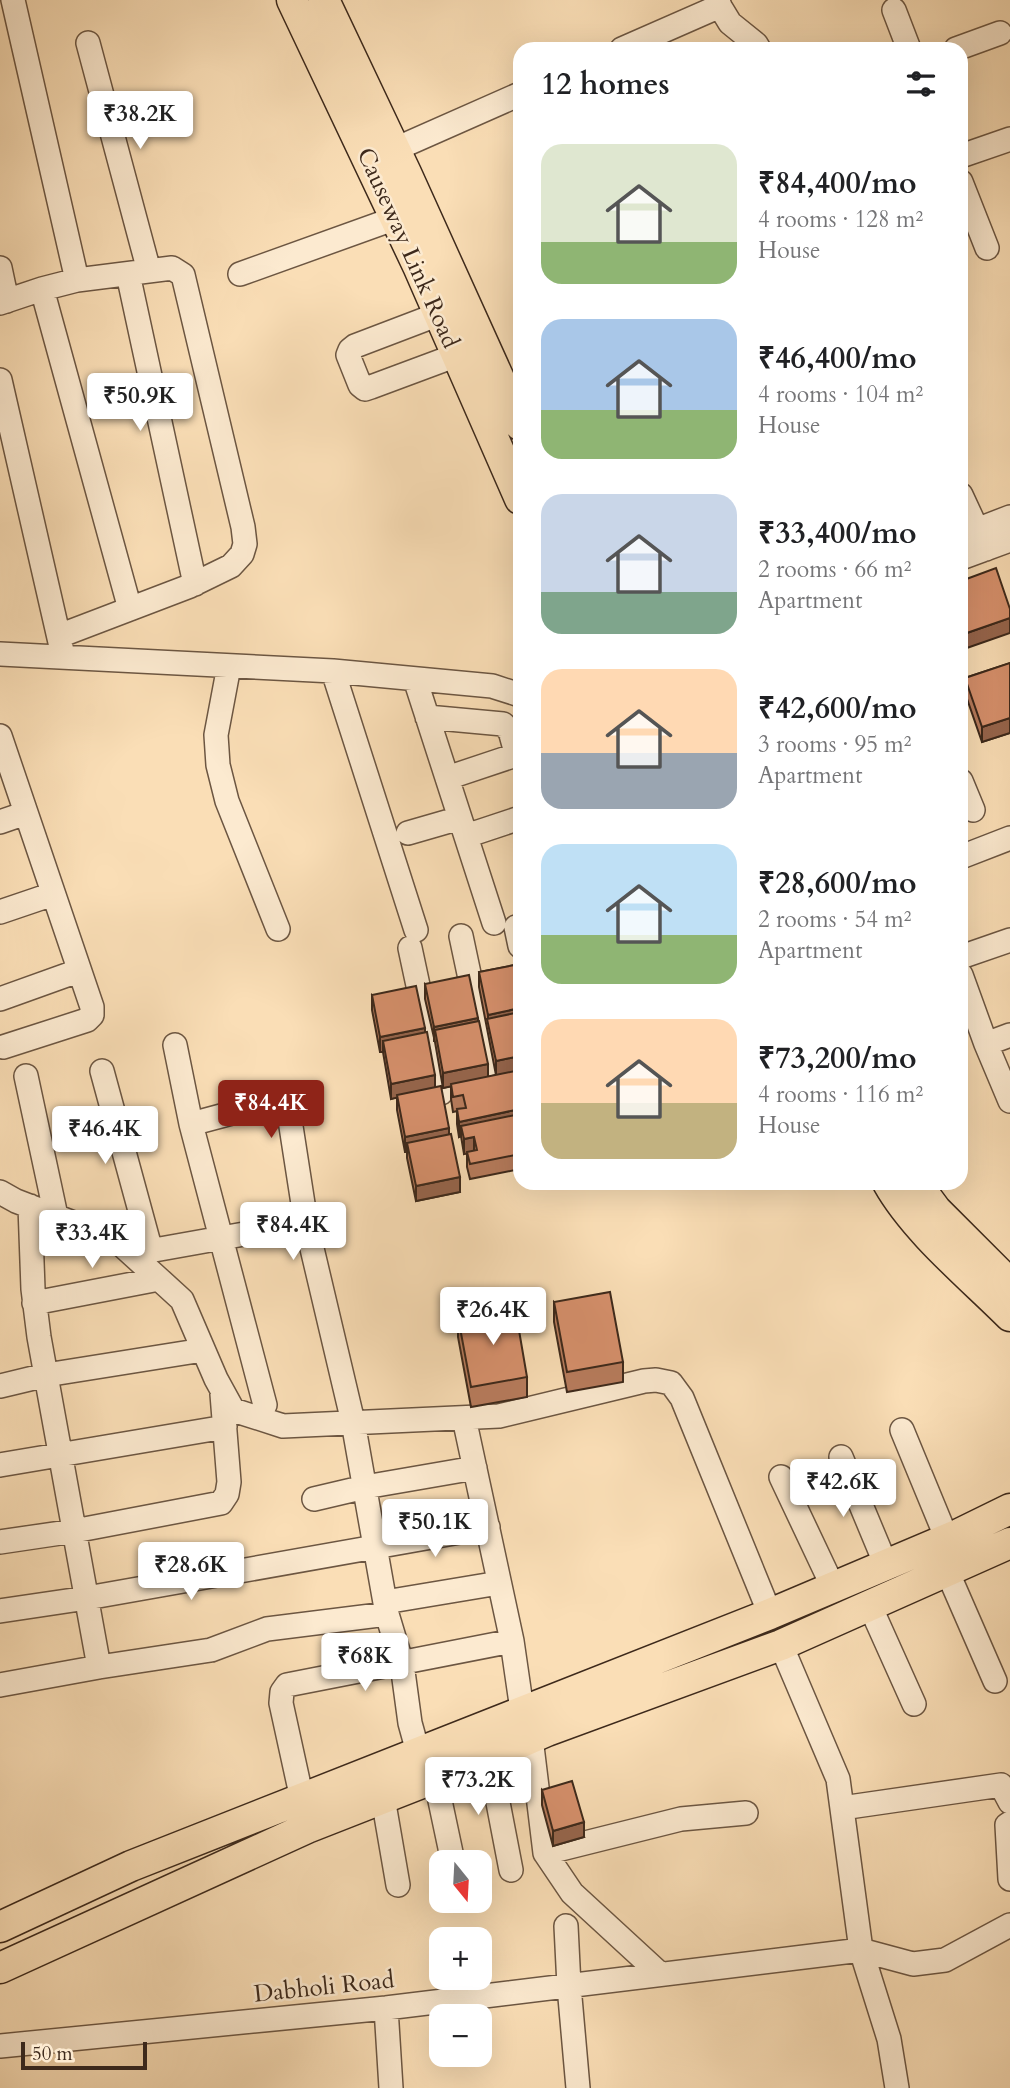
<!DOCTYPE html>
<meta charset="utf-8">
<style>
:root{--surface:#fff;--page:#f6f6f6;--text:#202124;--muted:#757577;--accent:#8f2418}
body{margin:0;font-family:Cardo,serif;background:var(--page);color:var(--text);height:100vh;display:flex;flex-direction:column;font-size:26px;white-space:nowrap}
*{box-sizing:border-box;margin:0}
p{font-size:23px;color:var(--muted)}
.icon{flex:none;width:38px;height:38px;fill:none;stroke:currentColor;stroke-width:2;stroke-linecap:round;stroke-linejoin:round}
.map{position:relative;flex:1;overflow:hidden}
.side{position:absolute;left:513px;top:42px;width:455px;height:1148px;display:flex;flex-direction:column;background:var(--surface);border-radius:21px;box-shadow:0 7px 28px #0002}
.side>*{flex:none}
.needle{width:46px;rotate:162deg}
.fabs{position:absolute;left:429px;top:1850px;display:grid;gap:14px}
.fabs a{display:grid;place-items:center;width:63px;height:63px;border-radius:14px;background:var(--surface);box-shadow:0 7px 28px #0002;font-size:35px}
.scale{position:absolute;left:21px;bottom:18px;width:126px;box-sizing:border-box;padding-left:7px;border:4px solid #3d291b;border-top:0;font-size:19px;line-height:24px;white-space:nowrap;color:#3d291b;-webkit-text-stroke:5px #fcead0;paint-order:stroke}
.price{position:absolute;translate:-50% -60px;padding:0 16px;border-radius:7px;background:#fff;color:#222;font-size:23px;line-height:46px;filter:drop-shadow(0 2px 4px #0008)}
.price::after{content:'';position:absolute;left:50%;top:42px;width:21px;height:16px;margin-left:-10px;background:inherit;clip-path:polygon(0 0,100% 0,50% 100%)}
.price.active{background:var(--accent);color:#fff}
ul{padding:0;list-style:none}
li{display:flex;align-items:center;gap:21px;height:175px;padding:0 28px}
li span{display:grid;place-items:center;flex:none;width:196px;height:140px;border-radius:21px;color:#555}
li>.icon{margin-inline-start:auto}
span .icon{width:84px;height:84px;fill:#fffc;stroke-width:1}
li b{font-size:30px}
h2{display:flex;justify-content:space-between;align-items:center;height:84px;padding:0 28px;font-size:30px}
.map>svg:first-child{display:block}
</style>
<div class="map">
<svg width="1010" height="2088" viewBox="0 0 1010 2088">
<rect width="100%" height="100%" fill="#fadeb6"/>
<filter id="stains"><feTurbulence type="fractalNoise" baseFrequency=".00286" numOctaves="4"/><feColorMatrix values="0 0 0 0 .2 0 0 0 0 .09 0 0 0 0 .02 0 0 0 .5 -.17"/></filter>
<radialGradient id="worn" r=".72"><stop offset=".6" stop-color="#630" stop-opacity="0"/><stop offset="1" stop-color="#630" stop-opacity=".3"/></radialGradient>
<g fill="none" stroke-linecap="round" stroke-linejoin="round">
<defs>
<path id="minor" d="M 13,0 L 77,280
M 716,0 L 730,23 L 756,44 L 759,49
M 894,10 L 909,49
M 88,43 L 149,271
M 622,49 L 720,6
M 956,49 L 1000,33
M 382,155 L 520,94
M 961,156 L 1010,139
M 961,182 L 987,248
M 0,268 L 7,301
M 128,274 L 195,584
M 240,274 L 396,218
M 42,289 L 130,609
M 0,303 L 42,289 L 77,280 L 172,268 L 183,275 L 243,527 L 245,544 L 242,554 L 231,566 L 190,586 L 59,636
M 439,314 L 355,346 L 350,350 L 348,355 L 360,385 L 365,389 L 371,387 L 457,355
M 0,380 L 62,651
M 961,495 L 986,549
M 961,536 L 1010,517
M 961,558 L 1010,540
M 0,654 L 333,671 L 492,686 L 520,695
M 229,666 L 216,735 L 218,765 L 227,801 L 278,929
M 333,671 L 416,930
M 415,679 L 494,923
M 427,717 L 503,724 L 510,731 L 515,749 L 510,757 L 447,778
M 0,736 L 92,1007 L 92,1015 L 87,1020 L 3,1047
M 961,781 L 973,810
M 0,822 L 26,813
M 408,833 L 460,818
M 466,836 L 520,818
M 961,857 L 1010,838
M 0,912 L 53,894
M 516,927 L 520,946
M 461,936 L 492,1082
M 410,948 L 441,1093
M 961,957 L 1010,940
M 961,975 L 986,1044 L 1010,1101
M 0,999 L 78,971
M 986,1044 L 1010,1035
M 175,1045 L 191,1124 L 265,1405
M 102,1071 L 151,1251
M 26,1076 L 56,1216
M 191,1124 L 273,1102 C 284,1104 287,1109 290,1120 L 306,1223
M 0,1192 L 16,1201 L 115,1239 L 159,1279 L 182,1300 L 216,1379 L 233,1410 L 283,1426 L 499,1416 L 644,1381 L 656,1380 L 671,1383 L 682,1398 L 770,1614
M 30,1206 L 33,1289 L 39,1337 L 99,1667
M 132,1254 L 306,1223 L 353,1422 L 387,1614 L 402,1664 L 410,1723 L 418,1752
M 34,1303 L 159,1279
M 0,1386 L 46,1375 L 203,1350
M 464,1418 L 512,1641 L 522,1710 L 531,1738 L 545,1853 L 572,1893 L 660,1974
M 902,1430 L 947,1539
M 841,1457 L 886,1565
M 0,1465 L 225,1427
M 781,1477 L 833,1587
M 314,1499 L 365,1487 L 475,1468
M 0,1542 L 74,1531 L 221,1503 L 227,1494 L 229,1482 L 222,1394
M 947,1571 L 995,1681
M 385,1602 L 499,1583
M 870,1606 L 914,1704
M 0,1611 L 87,1598 L 488,1527
M 781,1645 L 838,1779 L 861,1950 L 889,2039 L 897,2088
M 0,1685 L 99,1667 L 211,1650 L 267,1629 L 387,1614
M 489,1756 L 511,1870
M 435,1777 L 453,1862
M 383,1798 L 398,1885
M 302,1799 L 281,1703 L 282,1692 L 287,1685 L 512,1641
M 842,1808 L 1001,1785 L 1010,1802
M 1010,1823 L 1007,1825 L 1010,1879
M 545,1853 L 681,1819 L 746,1813
M 566,1926 L 569,1986 L 578,2088
M 386,2008 L 391,2088
M 0,2046 L 386,2008 L 861,1950 L 913,1964 L 945,1960 L 1010,1925"/>
<path id="major" d="M 292,0 L 418,266 L 520,499
M 324,0 L 406,173 L 520,425
M 888,1183 C 915,1231 970,1276 1010,1316
M 916,1183 L 936,1210 L 1010,1284
M 0,1927 L 131,1866 L 770,1614 L 959,1534 L 1010,1509
M 0,1968 L 307,1828 L 483,1759 L 547,1731 L 781,1645 L 1010,1543"/>
</defs>
<!-- minor casing -->
<use href="#minor" stroke="#6c5642" stroke-width="26"/>
<!-- major casing -->
<use href="#major" stroke="#3d291b" stroke-width="33"/>
<!-- minor -->
<use href="#minor" stroke="#fcead0" stroke-width="23"/>
<!-- major -->
<use href="#major" stroke="#fadeb6" stroke-width="30"/>
</g>
<!-- wall -->
<path fill="#b87c5d" stroke="#3d291b" stroke-width="2" d="M 1010,663 L 1010,733 L 982,742 L 965,693 L 965,678 Z
M 520,964 L 520,1169 L 470,1179 L 467,1167 L 467,1153 L 464,1154 L 461,1136 L 459,1137 L 457,1124 L 457,1111 L 453,1112 L 451,1099 L 451,1086 L 443,1088 L 435,1042 L 425,999 L 425,984 L 478,1021 L 488,1077 L 496,1075 L 479,987 L 479,972 Z
M 372,995 L 425,1033 L 435,1087 L 449,1135 L 460,1192 L 416,1201 L 407,1158 L 407,1152 L 405,1152 L 397,1110 L 397,1097 L 391,1099 L 383,1052 L 380,1052 L 372,1010 Z
M 554,1302 L 623,1362 L 623,1382 L 567,1392 L 554,1322 Z
M 458,1317 L 527,1377 L 527,1397 L 471,1407 L 458,1337 Z
M 542,1790 L 584,1837 L 553,1846 L 542,1805 Z"/>
<!-- shaded-wall -->
<path fill="#96654c" stroke="#3d291b" stroke-width="2" d="M 1010,618 L 1010,633 L 961,650 L 961,635 Z
M 1010,718 L 1010,733 L 982,742 L 982,727 Z
M 520,1008 L 520,1023 L 488,1019 L 488,1015 Z
M 478,1018 L 478,1033 L 435,1030 L 434,1042 L 434,1027 Z
M 425,1028 L 425,1043 L 383,1041 L 383,1052 L 380,1052 L 380,1037 Z
M 520,1056 L 520,1071 L 496,1076 L 496,1061 Z
M 488,1064 L 488,1079 L 443,1088 L 443,1073 Z
M 435,1075 L 435,1089 L 391,1099 L 391,1084 Z
M 520,1109 L 520,1124 L 461,1126 L 461,1136 L 459,1137 L 459,1122 Z
M 449,1128 L 449,1143 L 407,1143 L 407,1152 L 405,1152 L 405,1137 Z
M 474,1137 L 474,1152 L 464,1154 L 464,1139 Z
M 460,1177 L 460,1192 L 416,1201 L 416,1186 Z
M 584,1822 L 584,1837 L 553,1846 L 553,1831 Z"/>
<!-- building -->
<path fill="#d6906c" stroke="#3d291b" stroke-width="2" d="M 996,568 L 1010,609 L 1010,618 L 961,635 L 961,581 Z
M 1010,663 L 1010,718 L 982,727 L 965,678 Z
M 520,964 L 520,1008 L 488,1015 L 479,972 Z
M 469,975 L 478,1018 L 434,1027 L 425,984 Z
M 416,986 L 425,1028 L 380,1037 L 372,995 Z
M 520,1012 L 520,1056 L 496,1061 L 487,1019 Z
M 479,1021 L 488,1064 L 443,1073 L 435,1030 Z
M 427,1032 L 435,1075 L 391,1084 L 383,1041 Z
M 520,1070 L 520,1109 L 459,1122 L 457,1109 L 466,1108 L 463,1095 L 453,1097 L 451,1084 Z
M 441,1086 L 449,1128 L 405,1137 L 397,1095 Z
M 520,1114 L 520,1154 L 470,1164 L 467,1152 L 477,1150 L 474,1137 L 464,1139 L 461,1126 Z
M 451,1134 L 460,1177 L 416,1186 L 407,1143 Z
M 610,1292 L 623,1362 L 567,1372 L 554,1302 Z
M 515,1307 L 527,1377 L 471,1387 L 458,1317 Z
M 572,1781 L 584,1822 L 553,1831 L 542,1790 Z"/>
<g text-anchor="middle" dominant-baseline="central" stroke-width="5" stroke-linejoin="round" paint-order="stroke">
<!-- street labels -->
<g font-size="24" fill="#3d291b" stroke="#fcead0">
<text transform="translate(408 248) rotate(66)">Causeway Link Road</text>
<text transform="translate(324 1987) rotate(-6)">Dabholi Road</text>
</g>
</g>
<rect width="100%" height="100%" filter="url(#stains)"/>
<rect width="100%" height="100%" fill="url(#worn)"/>
</svg>
<div class="fabs">
<a><svg class="needle" viewBox="-14 -14 28 28"><path d="M0-13l5 13h-10z" fill="#e53935"/><path d="M0 13l5-13h-10z" fill="#757577"/></svg></a>
<a>+</a>
<a>−</a>
</div>
<div class="scale">50 m</div>
<b class="price" style="left:140px;top:151px">₹38.2K</b>
<b class="price" style="left:140px;top:433px">₹50.9K</b>
<b class="price active" style="left:271px;top:1140px">₹84.4K</b>
<b class="price" style="left:105px;top:1166px">₹46.4K</b>
<b class="price" style="left:293px;top:1262px">₹84.4K</b>
<b class="price" style="left:92px;top:1270px">₹33.4K</b>
<b class="price" style="left:493px;top:1347px">₹26.4K</b>
<b class="price" style="left:843px;top:1519px">₹42.6K</b>
<b class="price" style="left:435px;top:1559px">₹50.1K</b>
<b class="price" style="left:191px;top:1602px">₹28.6K</b>
<b class="price" style="left:365px;top:1693px">₹68K</b>
<b class="price" style="left:478px;top:1817px">₹73.2K</b>
<section class="side">
<h2>12 homes<svg class="icon" aria-label="filters" viewBox="0 0 24 24"><path d="M4 7h16M4 17h16"/><circle cx="9" cy="7" r="2"/><circle cx="15" cy="17" r="2"/></svg></h2>
<ul>
<li><span style="background:linear-gradient(#dfe7d0 70%,#8fb573 0)"><svg class="icon" aria-label="home" viewBox="0 0 24 24"><path d="M3 11l9-7 9 7M6 9v11h12V9"/></svg></span><div><b>₹84,400/mo</b><p>4 rooms · 128 m²</p><p>House</p></div></li>
<li><span style="background:linear-gradient(#a9c7e8 65%,#8fb573 0)"><svg class="icon" aria-label="home" viewBox="0 0 24 24"><path d="M3 11l9-7 9 7M6 9v11h12V9"/></svg></span><div><b>₹46,400/mo</b><p>4 rooms · 104 m²</p><p>House</p></div></li>
<li><span style="background:linear-gradient(#c9d6e8 70%,#7fa58c 0)"><svg class="icon" aria-label="home" viewBox="0 0 24 24"><path d="M3 11l9-7 9 7M6 9v11h12V9"/></svg></span><div><b>₹33,400/mo</b><p>2 rooms · 66 m²</p><p>Apartment</p></div></li>
<li><span style="background:linear-gradient(#ffd9b3 60%,#9aa5b1 0)"><svg class="icon" aria-label="home" viewBox="0 0 24 24"><path d="M3 11l9-7 9 7M6 9v11h12V9"/></svg></span><div><b>₹42,600/mo</b><p>3 rooms · 95 m²</p><p>Apartment</p></div></li>
<li><span style="background:linear-gradient(#bfe0f5 65%,#8fb573 0)"><svg class="icon" aria-label="home" viewBox="0 0 24 24"><path d="M3 11l9-7 9 7M6 9v11h12V9"/></svg></span><div><b>₹28,600/mo</b><p>2 rooms · 54 m²</p><p>Apartment</p></div></li>
<li><span style="background:linear-gradient(#ffd9b3 60%,#c2b280 0)"><svg class="icon" aria-label="home" viewBox="0 0 24 24"><path d="M3 11l9-7 9 7M6 9v11h12V9"/></svg></span><div><b>₹73,200/mo</b><p>4 rooms · 116 m²</p><p>House</p></div></li>
</ul>
</section>
</div>
